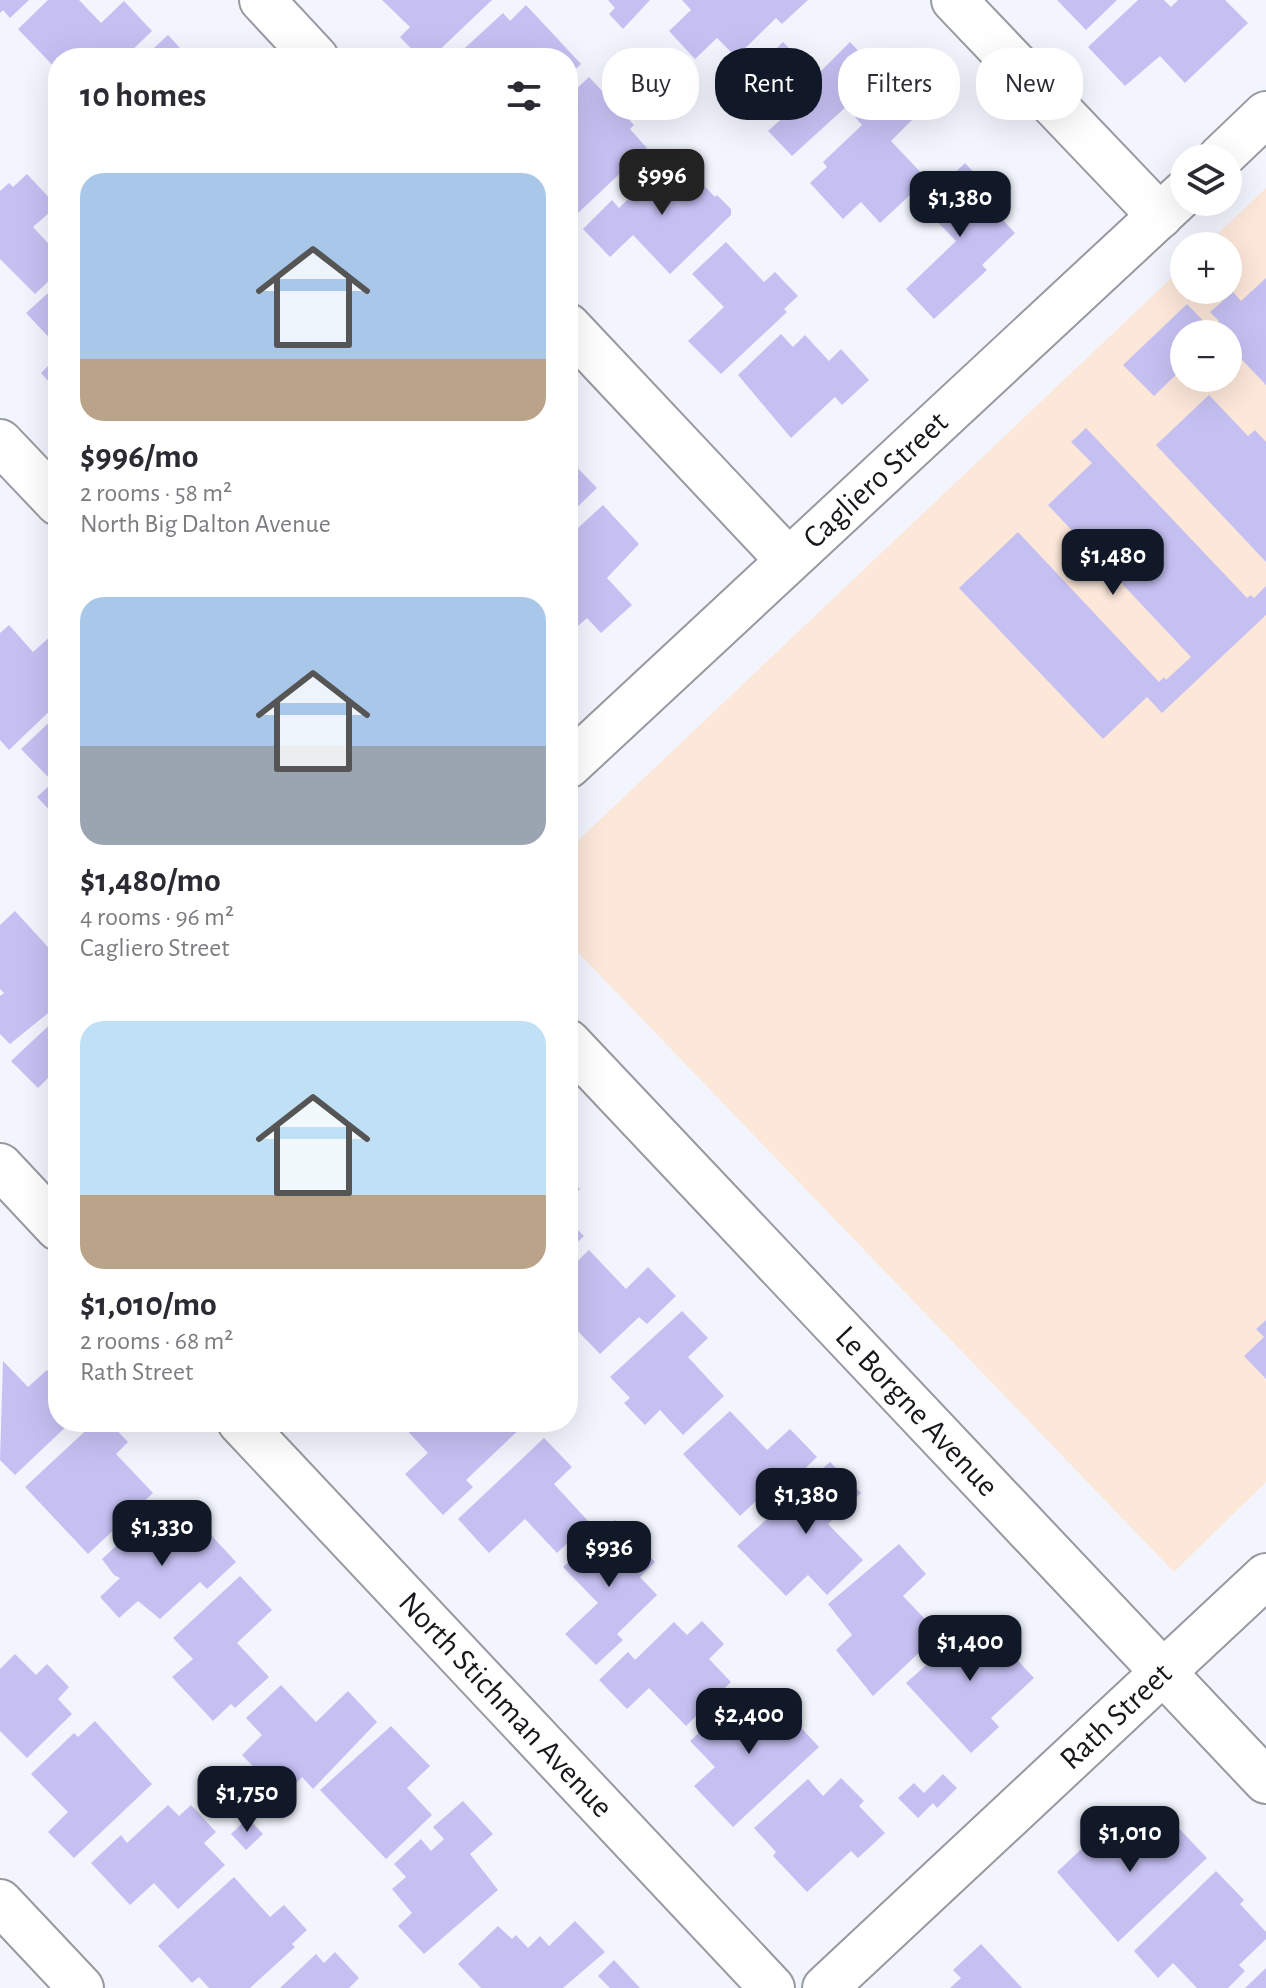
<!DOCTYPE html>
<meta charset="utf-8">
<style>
:root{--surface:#fff;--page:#f2f2f3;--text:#2b2b33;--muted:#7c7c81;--accent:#111827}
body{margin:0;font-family:"Alegreya Sans",sans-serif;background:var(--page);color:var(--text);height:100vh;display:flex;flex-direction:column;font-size:30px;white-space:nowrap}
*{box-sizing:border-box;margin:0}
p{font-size:26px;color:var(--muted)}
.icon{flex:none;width:44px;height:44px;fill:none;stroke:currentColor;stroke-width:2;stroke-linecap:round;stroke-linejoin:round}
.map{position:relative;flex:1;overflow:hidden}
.panel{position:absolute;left:48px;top:48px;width:530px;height:1384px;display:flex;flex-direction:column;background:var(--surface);border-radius:32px;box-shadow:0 8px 32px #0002}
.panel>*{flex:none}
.banner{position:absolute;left:602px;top:48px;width:544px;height:72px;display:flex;gap:16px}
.buttons{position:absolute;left:1170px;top:144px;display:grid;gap:16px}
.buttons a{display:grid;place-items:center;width:72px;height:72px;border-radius:50%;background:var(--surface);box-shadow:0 8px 32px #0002;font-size:40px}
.price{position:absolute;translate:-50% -68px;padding:0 18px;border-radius:16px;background:var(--accent);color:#fff;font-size:26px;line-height:52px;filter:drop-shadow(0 2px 4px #0008)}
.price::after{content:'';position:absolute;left:50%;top:48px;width:24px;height:18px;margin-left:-12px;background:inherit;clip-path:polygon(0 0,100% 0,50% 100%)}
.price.current{background:#222;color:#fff}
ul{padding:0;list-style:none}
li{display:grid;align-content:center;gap:16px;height:424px;padding:0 32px}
li span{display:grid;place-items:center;height:248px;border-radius:24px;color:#555}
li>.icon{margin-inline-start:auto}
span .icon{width:144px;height:144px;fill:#fffc;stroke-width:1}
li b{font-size:34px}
h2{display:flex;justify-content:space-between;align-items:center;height:96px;padding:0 32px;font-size:34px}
.pill{padding:0 28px;border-radius:32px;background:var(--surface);box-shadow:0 8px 32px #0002;font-size:28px;line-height:72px}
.pill.current{background:var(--accent);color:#fff}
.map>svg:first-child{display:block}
</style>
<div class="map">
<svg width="1266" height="1988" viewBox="0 0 1266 1988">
<rect width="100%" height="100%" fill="#f2f5fd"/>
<!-- education -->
<path fill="#fce7d9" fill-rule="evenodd" d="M 1266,188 L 1266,1482 L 1174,1572 L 568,942 L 568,850 L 1184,266 L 1184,290 L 1228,290 L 1228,246 L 1205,246 ZM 1184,334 L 1228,334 L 1228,378 L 1184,378 Z"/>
<!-- building -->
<path fill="#c5c0f2" d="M 0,0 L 29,0 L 10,18 L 3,10 L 0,13 Z
M 48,0 L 79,0 L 101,23 L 124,1 L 152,31 L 124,58 L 115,50 L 107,58 L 58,58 L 58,71 L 18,29 Z
M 382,0 L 492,0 L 431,58 L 420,58 L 400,37 L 410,27 Z
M 608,0 L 650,0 L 623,29 L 609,14 L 615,8 Z
M 682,0 L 808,0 L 782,24 L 776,18 L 736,57 L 717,38 L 695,59 L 669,31 L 691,10 Z
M 1057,0 L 1117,0 L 1086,30 Z
M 1138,0 L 1164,0 L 1171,7 L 1178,0 L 1225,0 L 1248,23 L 1185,83 L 1160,56 L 1125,86 L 1088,47 Z
M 526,5 L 581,64 L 568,76 L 568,58 L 454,58 L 503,13 L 510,21 Z
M 168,35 L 189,58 L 143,58 Z
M 783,42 L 816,76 L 850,42 L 881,75 L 792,156 L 768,131 L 789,112 L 751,73 Z
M 589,77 L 634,125 L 630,129 L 647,148 L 577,214 L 568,204 L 568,97 Z
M 885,89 L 913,119 L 891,141 L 927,179 L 880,223 L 861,202 L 843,219 L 810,183 L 827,167 L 823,162 L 862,125 L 855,117 Z
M 674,155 L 715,197 L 717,195 L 731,209 L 731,215 L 670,274 L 633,235 L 610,257 L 583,229 L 612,200 L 619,208 Z
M 965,163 L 1000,200 L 992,208 L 1015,233 L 982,265 L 987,270 L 934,319 L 906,289 L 956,241 L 921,205 Z
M 27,174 L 57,206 L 33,227 L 58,254 L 58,263 L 49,272 L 53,277 L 35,294 L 0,259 L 0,191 L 9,183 L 13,187 Z
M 726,242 L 764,282 L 775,272 L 798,296 L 784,309 L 787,312 L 721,374 L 688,341 L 724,307 L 692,274 Z
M 1266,278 L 1266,385 L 1228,345 L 1228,334 L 1218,334 L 1212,328 L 1219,321 L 1210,312 L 1233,292 L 1241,301 Z
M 58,284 L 58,347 L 26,313 Z
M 1187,304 L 1216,334 L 1184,334 L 1184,367 L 1154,396 L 1123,365 Z
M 781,334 L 793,347 L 805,335 L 829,361 L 841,349 L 869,380 L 842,405 L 835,397 L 791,438 L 738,375 Z
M 58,356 L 58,392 L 41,373 Z
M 1209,395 L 1248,436 L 1255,430 L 1266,442 L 1266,562 L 1156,445 Z
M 1086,428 L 1247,598 L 1251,595 L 1254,598 L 1266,586 L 1266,615 L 1162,713 L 1147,697 L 1103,739 L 959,588 L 1018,532 L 1159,682 L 1164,677 L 1166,680 L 1191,657 L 1048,505 L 1092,463 L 1071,442 Z
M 572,462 L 597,488 L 568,516 L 568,465 Z
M 603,505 L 639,544 L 607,578 L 632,605 L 601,633 L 587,618 L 568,635 L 568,537 Z
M 9,625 L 33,652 L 54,633 L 58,638 L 58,703 L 9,750 L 0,740 L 0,633 Z
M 58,714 L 58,819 L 37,797 L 53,782 L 21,749 Z
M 15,911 L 58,958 L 58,1005 L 10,1044 L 0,1034 L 0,996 L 4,993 L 0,989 L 0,925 Z
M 58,1017 L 58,1068 L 38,1088 L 11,1061 Z
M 568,1176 L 580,1189 L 568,1200 Z
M 568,1220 L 584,1236 L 568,1251 Z
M 589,1250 L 626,1289 L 648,1267 L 676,1296 L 647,1324 L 639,1317 L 600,1354 L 568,1321 L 568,1270 Z
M 682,1311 L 708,1338 L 688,1357 L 724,1396 L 683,1435 L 660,1410 L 645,1425 L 624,1403 L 630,1398 L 610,1377 Z
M 1266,1320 L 1266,1379 L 1244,1356 L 1264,1337 L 1256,1329 Z
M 3,1361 L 28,1387 L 47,1370 L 58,1381 L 58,1422 L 71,1422 L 15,1475 L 0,1460 Z
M 730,1411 L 767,1450 L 790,1429 L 817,1457 L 788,1485 L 781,1478 L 740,1516 L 683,1454 Z
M 95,1422 L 109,1422 L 128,1442 L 116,1454 L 153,1493 L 88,1554 L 25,1487 Z
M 406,1422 L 527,1422 L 466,1480 L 473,1487 L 443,1515 L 405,1474 L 428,1453 L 402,1425 Z
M 544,1438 L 572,1467 L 554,1484 L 589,1522 L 557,1553 L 525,1519 L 489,1553 L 458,1519 Z
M 830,1462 L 861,1493 L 828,1524 L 863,1560 L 827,1595 L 808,1575 L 786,1596 L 737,1546 Z
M 150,1515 L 176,1543 L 199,1522 L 236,1562 L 207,1589 L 200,1582 L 160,1619 L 138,1601 L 119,1618 L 100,1597 L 120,1578 L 114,1575 L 102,1559 Z
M 615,1520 L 655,1562 L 640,1577 L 657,1595 L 617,1634 L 623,1640 L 596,1665 L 565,1634 L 598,1603 L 563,1567 Z
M 899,1544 L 926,1574 L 903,1596 L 939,1634 L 873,1696 L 836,1650 L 852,1635 L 828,1604 Z
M 240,1576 L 272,1610 L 237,1643 L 269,1677 L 235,1708 L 231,1704 L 213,1721 L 172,1677 L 193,1659 L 173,1638 Z
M 970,1617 L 1005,1654 L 1008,1650 L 1034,1678 L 991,1718 L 999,1727 L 971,1753 L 906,1683 L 932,1660 L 929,1656 Z
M 702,1621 L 724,1644 L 709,1659 L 731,1682 L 686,1726 L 649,1688 L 627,1709 L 599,1680 L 628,1652 L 635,1660 L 674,1622 L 687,1635 Z
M 15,1654 L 36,1675 L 47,1664 L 69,1687 L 58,1699 L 72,1714 L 27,1758 L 0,1731 L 0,1669 Z
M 281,1685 L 316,1722 L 348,1691 L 377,1722 L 313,1789 L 302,1777 L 283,1797 L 242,1755 L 262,1735 L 246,1718 Z
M 744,1691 L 770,1719 L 782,1707 L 819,1747 L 733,1827 L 694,1786 L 715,1767 L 690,1741 Z
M 95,1721 L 152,1784 L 74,1858 L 48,1832 L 68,1812 L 31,1774 L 74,1733 L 78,1737 Z
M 391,1726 L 430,1766 L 407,1788 L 432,1815 L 386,1859 L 320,1790 Z
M 943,1774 L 957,1788 L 937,1808 L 933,1803 L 918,1818 L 898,1798 L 914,1783 L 924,1793 Z
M 841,1778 L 864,1801 L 859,1806 L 885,1833 L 858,1858 L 851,1851 L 807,1892 L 773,1856 L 776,1852 L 754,1828 L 808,1779 L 823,1796 Z
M 463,1801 L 493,1834 L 470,1854 L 498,1890 L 424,1954 L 398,1926 L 412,1913 L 392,1889 L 406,1877 L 394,1864 L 421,1839 L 431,1851 L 444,1839 L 433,1827 Z
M 168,1805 L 179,1816 L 191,1805 L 216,1832 L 204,1843 L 225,1865 L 178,1909 L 154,1883 L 130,1905 L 91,1863 L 121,1835 L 127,1843 Z
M 248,1818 L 263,1834 L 246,1850 L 231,1834 Z
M 1170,1819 L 1207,1858 L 1118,1942 L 1057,1872 L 1110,1822 L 1137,1850 Z
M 1216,1871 L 1244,1900 L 1240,1904 L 1266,1932 L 1266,1939 L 1239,1965 L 1245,1971 L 1228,1988 L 1197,1988 L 1173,1963 L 1158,1978 L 1134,1951 Z
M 234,1877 L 270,1917 L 284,1905 L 307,1930 L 292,1944 L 295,1947 L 250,1988 L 209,1988 L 199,1977 L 192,1983 L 158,1946 Z
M 575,1921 L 605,1952 L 563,1988 L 481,1988 L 458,1964 L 498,1926 L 512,1939 L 516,1935 L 528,1948 L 540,1936 L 549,1946 Z
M 981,1944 L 1022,1988 L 950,1988 L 961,1978 L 953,1970 Z
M 335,1952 L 359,1978 L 349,1988 L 280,1988 L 316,1954 L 324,1963 Z
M 614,1960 L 640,1988 L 610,1988 L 598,1976 Z
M 1266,1968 L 1266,1988 L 1245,1988 Z"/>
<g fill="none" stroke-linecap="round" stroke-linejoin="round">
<defs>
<g id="minor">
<path d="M 262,0 L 316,58"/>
<path d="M 954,0 L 1160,216"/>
<path d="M 1220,158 L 1266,114"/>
<path d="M 568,326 L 788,560"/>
<path d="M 0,442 L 58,503"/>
<path id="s1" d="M 568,766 L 1184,193"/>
<path id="s2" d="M 568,1042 L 1266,1781"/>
<path d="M 0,1166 L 58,1228"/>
<path id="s3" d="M 240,1422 L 772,1988"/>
<path id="s4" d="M 825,1988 L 1266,1576"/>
</g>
<path id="tertiary" d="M 0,1902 L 81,1988"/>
</defs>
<!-- minor casing -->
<use href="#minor" stroke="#9799a0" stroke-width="48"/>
<!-- tertiary casing -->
<use href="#tertiary" stroke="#9799a0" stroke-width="48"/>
<!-- minor -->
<use href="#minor" stroke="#fff" stroke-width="44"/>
<!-- tertiary -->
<use href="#tertiary" stroke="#fff" stroke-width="44"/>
</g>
<g text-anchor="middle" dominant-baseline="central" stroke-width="6" stroke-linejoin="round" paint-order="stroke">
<!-- street labels -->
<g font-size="32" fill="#17181b" stroke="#f2f5fd">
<text stroke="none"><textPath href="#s1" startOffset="420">Cagliero Street</textPath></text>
<text stroke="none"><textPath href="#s2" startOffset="508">Le Borgne Avenue</textPath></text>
<text stroke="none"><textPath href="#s3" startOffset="388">North Stichman Avenue</textPath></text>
<text stroke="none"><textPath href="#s4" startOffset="398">Rath Street</textPath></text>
</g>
</g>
</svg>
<div class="buttons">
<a><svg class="icon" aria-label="layers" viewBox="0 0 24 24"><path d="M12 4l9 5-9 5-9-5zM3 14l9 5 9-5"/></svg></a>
<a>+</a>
<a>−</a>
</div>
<b class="price current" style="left:662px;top:217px">$996</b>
<b class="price" style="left:960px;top:239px">$1,380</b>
<b class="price" style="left:1113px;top:597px">$1,480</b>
<b class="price" style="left:806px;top:1536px">$1,380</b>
<b class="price" style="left:162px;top:1568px">$1,330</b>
<b class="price" style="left:609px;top:1589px">$936</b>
<b class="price" style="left:970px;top:1683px">$1,400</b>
<b class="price" style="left:749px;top:1756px">$2,400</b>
<b class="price" style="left:247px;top:1834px">$1,750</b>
<b class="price" style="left:1130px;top:1874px">$1,010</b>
<div class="banner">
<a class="pill">Buy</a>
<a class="pill current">Rent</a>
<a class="pill">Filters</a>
<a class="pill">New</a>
</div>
<section class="panel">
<h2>10 homes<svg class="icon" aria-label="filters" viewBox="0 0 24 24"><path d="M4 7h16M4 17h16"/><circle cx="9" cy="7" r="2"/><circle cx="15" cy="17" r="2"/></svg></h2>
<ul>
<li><span style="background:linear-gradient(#a9c7e8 75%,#b9a48a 0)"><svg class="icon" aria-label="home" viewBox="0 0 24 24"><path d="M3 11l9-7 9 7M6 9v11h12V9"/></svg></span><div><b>$996/mo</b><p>2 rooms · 58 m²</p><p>North Big Dalton Avenue</p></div></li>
<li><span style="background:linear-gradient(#a9c7e8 60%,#9aa5b1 0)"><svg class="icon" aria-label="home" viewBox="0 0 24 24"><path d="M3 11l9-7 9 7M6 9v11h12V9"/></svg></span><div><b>$1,480/mo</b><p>4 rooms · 96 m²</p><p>Cagliero Street</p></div></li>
<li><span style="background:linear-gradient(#bfe0f5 70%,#b9a48a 0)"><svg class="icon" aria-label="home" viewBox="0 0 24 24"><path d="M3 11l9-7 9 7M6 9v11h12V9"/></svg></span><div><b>$1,010/mo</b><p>2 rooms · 68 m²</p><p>Rath Street</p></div></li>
</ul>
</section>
</div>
